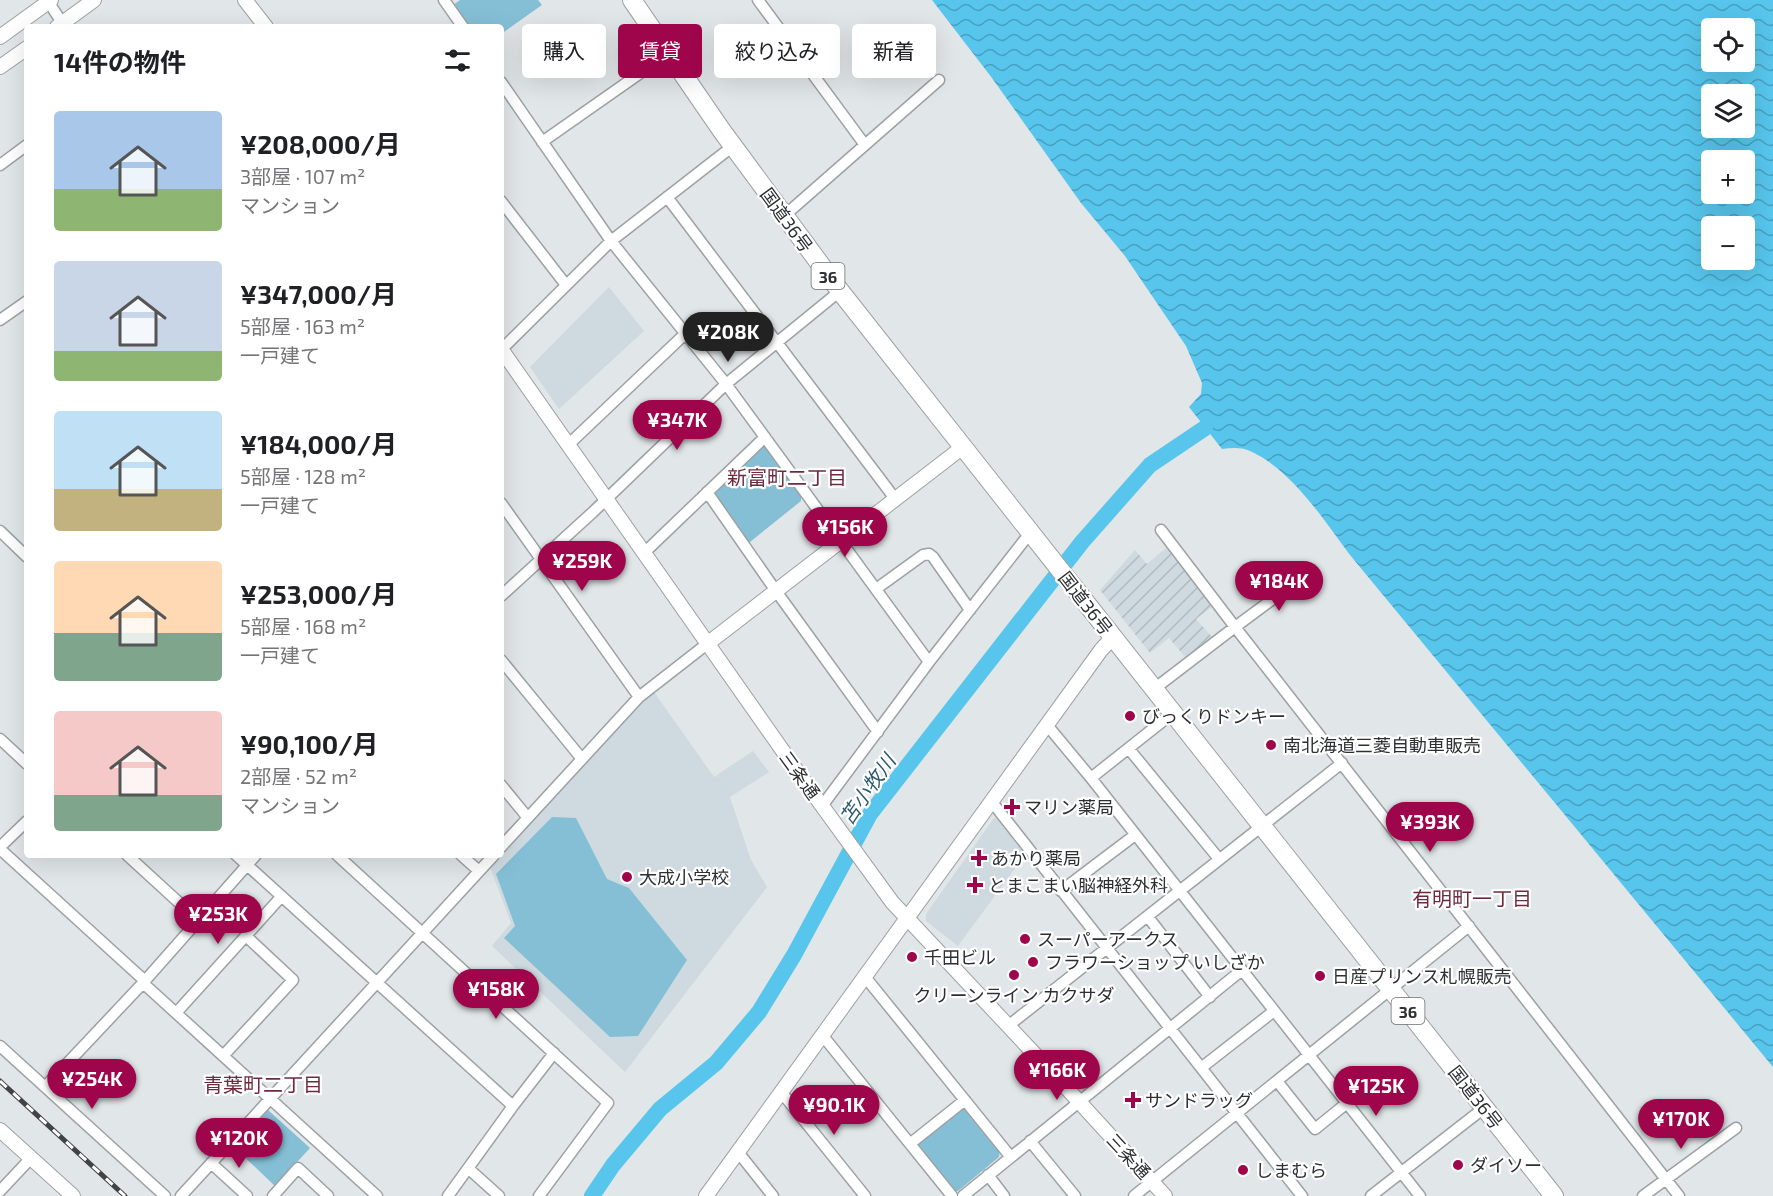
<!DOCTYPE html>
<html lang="ja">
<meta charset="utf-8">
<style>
:root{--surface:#fff;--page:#f2f2f2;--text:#202124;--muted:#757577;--accent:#9f054a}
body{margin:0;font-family:"Exo 2","Noto Sans JP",sans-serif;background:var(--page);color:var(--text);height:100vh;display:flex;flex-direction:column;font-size:22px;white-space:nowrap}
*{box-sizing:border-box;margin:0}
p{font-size:20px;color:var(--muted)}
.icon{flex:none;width:33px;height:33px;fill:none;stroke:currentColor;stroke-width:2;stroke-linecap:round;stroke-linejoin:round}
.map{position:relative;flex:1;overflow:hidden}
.details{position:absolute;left:24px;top:24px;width:480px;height:834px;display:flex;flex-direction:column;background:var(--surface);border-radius:6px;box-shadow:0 6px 24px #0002}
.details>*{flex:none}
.hud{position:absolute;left:522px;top:24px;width:570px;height:54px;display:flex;gap:12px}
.fabs{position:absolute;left:1701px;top:18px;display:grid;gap:12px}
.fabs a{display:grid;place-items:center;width:54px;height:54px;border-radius:6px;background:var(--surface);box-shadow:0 6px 24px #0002;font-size:30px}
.price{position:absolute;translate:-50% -51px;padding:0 14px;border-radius:21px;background:var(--accent);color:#fff;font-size:20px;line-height:39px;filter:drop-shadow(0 2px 3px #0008)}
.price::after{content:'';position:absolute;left:50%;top:36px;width:18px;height:14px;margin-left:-9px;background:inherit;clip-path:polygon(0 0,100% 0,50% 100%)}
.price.selected{background:#222;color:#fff}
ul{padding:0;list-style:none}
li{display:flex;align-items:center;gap:18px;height:150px;padding:0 30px}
li span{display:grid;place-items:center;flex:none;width:168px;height:120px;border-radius:6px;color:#555}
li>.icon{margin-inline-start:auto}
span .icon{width:72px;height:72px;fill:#fffc;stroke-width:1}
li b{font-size:26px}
h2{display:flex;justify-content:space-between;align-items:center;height:72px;padding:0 30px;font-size:26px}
.chip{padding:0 21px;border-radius:6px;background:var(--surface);box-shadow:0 6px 24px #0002;font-size:21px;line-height:54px}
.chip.selected{background:var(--accent);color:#fff}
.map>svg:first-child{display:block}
</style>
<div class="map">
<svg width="1773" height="1196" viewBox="0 0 1773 1196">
<defs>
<pattern id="industrial-furrows" width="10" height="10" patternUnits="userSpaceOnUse" patternTransform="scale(1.5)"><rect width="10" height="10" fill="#cedae0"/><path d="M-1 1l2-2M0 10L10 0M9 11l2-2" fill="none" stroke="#b1bbc0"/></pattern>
<pattern id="water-waves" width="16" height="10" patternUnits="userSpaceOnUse" patternTransform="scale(1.5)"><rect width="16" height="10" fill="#57c5ec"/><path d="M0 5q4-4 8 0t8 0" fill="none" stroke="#48a0c0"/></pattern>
</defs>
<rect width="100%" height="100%" fill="#e1e6e8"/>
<!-- built -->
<path fill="#cedae0" d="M 609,287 L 644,331 L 559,409 L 530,367 Z
M 654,692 L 714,777 L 753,751 L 769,772 L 730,797 L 751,860 L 767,887 L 625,1072 L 492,946 L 511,923 L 490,867 L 643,700 Z
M 994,818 L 997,818 L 1025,855 L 958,946 L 926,921 L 926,914 Z"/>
<!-- industrial -->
<path fill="url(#industrial-furrows)" d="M 1167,547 L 1213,606 L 1196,619 L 1213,638 L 1186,658 L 1169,638 L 1150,653 L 1100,590 L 1135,550 L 1147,564 Z"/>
<!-- park -->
<path fill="#85bfd6" d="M 460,0 L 538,0 L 542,5 L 501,34 L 501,27 L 469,27 L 453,5 Z
M 761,446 L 767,446 L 801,494 L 801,501 L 750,542 L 746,542 L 714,496 L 714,492 Z
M 552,817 L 576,818 L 607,879 L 629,888 L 687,960 L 638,1036 L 610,1037 L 504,938 L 515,926 L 496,874 Z
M 964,1106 L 1000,1150 L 999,1157 L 958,1191 L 954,1191 L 917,1143 Z
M 268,1110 L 310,1148 L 275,1186 L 234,1147 Z"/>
<!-- water -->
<path fill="url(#water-waves)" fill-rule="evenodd" d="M 932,0 L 1773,0 L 1773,1067 L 1350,555 C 1324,520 1291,469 1250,451 C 1241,447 1231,448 1222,449 L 1189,407 L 1201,394 L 1202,383 L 1186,346 L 1125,256 L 1081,203 L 992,78 ZM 1712,28 L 1744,28 L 1744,62 L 1712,62 ZM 1712,94 L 1744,94 L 1744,128 L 1712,128 ZM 1712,160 L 1744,160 L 1744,194 L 1712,194 ZM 1712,226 L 1744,226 L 1744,260 L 1712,260 Z"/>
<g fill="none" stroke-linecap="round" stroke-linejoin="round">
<!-- river -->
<path stroke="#57c5ec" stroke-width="16" d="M 592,1196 L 613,1165 L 660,1109 L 716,1063 L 759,1012 L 794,955 L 870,814 L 1082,542 L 1150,465 L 1205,428"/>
<defs>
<path id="minor" d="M 47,0 L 65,27
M 444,0 L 463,27
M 758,0 L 865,145
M 501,82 L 611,241 L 726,384 L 929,662
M 542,142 L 669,53
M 0,165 L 27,145
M 667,197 L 896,500
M 501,201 L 566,285
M 784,216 L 939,80
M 0,320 L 27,301
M 501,350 L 611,241 L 733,146
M 568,445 L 686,333
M 707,492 L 776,591 L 878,732
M 501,503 L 639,697
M 1161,530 L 1235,627 L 1308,573
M 0,531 L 27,557
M 644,553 L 765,437
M 876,589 L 923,555 L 929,554 L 933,557 L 970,610
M 501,596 L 593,512 L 726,384 L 840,291
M 501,660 L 582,759
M 1154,689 L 1235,627 L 1679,1196
M 1047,725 L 1091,778 L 1420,1196
M 0,739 L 27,764
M 1129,749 L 1219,859
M 1091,778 L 1173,713
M 501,785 L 528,818
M 992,802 L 1302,1196
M 822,806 L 929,662 L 1030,533
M 0,847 L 27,821
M 501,847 L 639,697 L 707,644
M 0,849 L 145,981
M 127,855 L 198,920
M 236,855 L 513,1106
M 337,855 L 608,1103 L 539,1196
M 461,855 L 479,871
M 1061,891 L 1135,835
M 1148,917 L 1210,997
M 866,978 L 1010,1156
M 143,983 L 377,1196
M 176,1013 L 281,897
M 1008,1026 L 1342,763
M 823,1036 L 952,1196
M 0,1046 L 165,1196
M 223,1056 L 293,980 L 246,936
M 1201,1068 L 1274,1011
M 1277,1081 L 1315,1129 L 1347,1103
M 45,1087 L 143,983 L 256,855
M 782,1093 L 865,1196
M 1030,1141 L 1075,1196
M 911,1143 L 965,1100
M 738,1152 L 773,1196
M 211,1163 L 247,1196
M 469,1169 L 499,1196
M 988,1175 L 1004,1196
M 0,1191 L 31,1158
M 181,1196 L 494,855
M 273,1196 L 298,1168 L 328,1196
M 448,1196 L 513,1106 L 554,1053
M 963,1196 L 1242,970
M 1134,1196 L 1469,926
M 1371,1196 L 1484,1108
M 1643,1196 L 1736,1128"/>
<path id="tertiary" d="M 245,0 L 266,27
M 57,27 L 94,0
M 0,37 L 51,0
M 0,67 L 27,48
M 501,349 L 804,781 L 892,902 L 1073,1095 L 1165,1196
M 707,644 L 963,447
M 0,1130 L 73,1196
M 706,1196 L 1101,650 L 1112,638"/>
<path id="trunk" d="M 632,0 L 722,131 L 840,291 L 1554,1196"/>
</defs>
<!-- minor casing -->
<use href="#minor" stroke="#9ca1a3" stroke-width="13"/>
<!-- tertiary casing -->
<use href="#tertiary" stroke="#9ca1a3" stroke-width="16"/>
<!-- trunk casing -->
<use href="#trunk" stroke="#9ca1a3" stroke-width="20"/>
<!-- minor -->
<use href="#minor" stroke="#fff" stroke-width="10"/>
<!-- tertiary -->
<use href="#tertiary" stroke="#fff" stroke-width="14"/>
<!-- trunk -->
<use href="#trunk" stroke="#fff" stroke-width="18"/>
<defs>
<path id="rail" d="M 0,1081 L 125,1196"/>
</defs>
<!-- rail casing -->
<use href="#rail" stroke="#414445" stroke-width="5"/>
<!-- rail -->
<use href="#rail" stroke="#fff" stroke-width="3" stroke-dasharray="9" stroke-linecap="butt"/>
</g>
<!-- markers -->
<g fill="#9f054a" stroke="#fff" stroke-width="2">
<circle cx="1130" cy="716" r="6"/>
<circle cx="1271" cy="745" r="6"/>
<path d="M1009 798h6v6h6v6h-6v6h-6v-6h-6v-6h6z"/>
<path d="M976 849h6v6h6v6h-6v6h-6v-6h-6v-6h6z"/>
<circle cx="627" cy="877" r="6"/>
<path d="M972 876h6v6h6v6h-6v6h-6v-6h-6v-6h6z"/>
<circle cx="1025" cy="939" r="6"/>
<circle cx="912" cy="957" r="6"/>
<circle cx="1033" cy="962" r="6"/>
<circle cx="1014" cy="975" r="6"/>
<circle cx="1320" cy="976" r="6"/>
<path d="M1130 1091h6v6h6v6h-6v6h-6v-6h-6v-6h6z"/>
<circle cx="1458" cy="1165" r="6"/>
<circle cx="1243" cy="1170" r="6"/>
</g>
<g text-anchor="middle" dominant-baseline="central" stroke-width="4.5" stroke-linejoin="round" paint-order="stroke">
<!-- shield labels -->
<g fill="#fff" stroke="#6c6d6e" stroke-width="1.5">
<rect x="811.5" y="263" width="33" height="26" rx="4.5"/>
<rect x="1391.5" y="998" width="33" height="26" rx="4.5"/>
</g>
<g font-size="16" font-weight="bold" fill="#2d2f30">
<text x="828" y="276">36</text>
<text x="1408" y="1011">36</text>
</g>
<!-- street labels -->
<g font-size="18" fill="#2d2f30" stroke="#fff">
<text transform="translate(787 220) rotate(54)">国道36号</text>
<text transform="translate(1086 603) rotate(52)">国道36号</text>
<text transform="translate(800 775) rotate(54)">三条通</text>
<text transform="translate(1476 1097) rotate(52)">国道36号</text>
<text transform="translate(1129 1156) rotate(47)">三条通</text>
</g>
<!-- poi labels -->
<g font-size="18" fill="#2d2f30" stroke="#fff" text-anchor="start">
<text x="1142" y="716">びっくりドンキー</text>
<text x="1283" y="745">南北海道三菱自動車販売</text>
<text x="1024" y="807">マリン薬局</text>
<text x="991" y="858">あかり薬局</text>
<text x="639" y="877">大成小学校</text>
<text x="988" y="885">とまこまい脳神経外科</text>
<text x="1037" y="939">スーパーアークス</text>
<text x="924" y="957">千田ビル</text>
<text x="1045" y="962">フラワーショップ いしざか</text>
<text x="1332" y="976">日産プリンス札幌販売</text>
<text x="1014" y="995" text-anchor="middle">クリーンライン カクサダ</text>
<text x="1145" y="1100">サンドラッグ</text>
<text x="1470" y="1165">ダイソー</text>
<text x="1255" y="1170">しまむら</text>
</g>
<!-- neighbourhood labels -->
<g font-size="20" fill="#6f2a3e" stroke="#fff">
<text x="787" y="477">新富町二丁目</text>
<text x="1472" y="898">有明町一丁目</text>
<text x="263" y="1084">青葉町二丁目</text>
</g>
<!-- water labels -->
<g font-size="20" font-style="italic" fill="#2b5969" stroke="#fff">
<text transform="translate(867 789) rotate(-55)">苫小牧川</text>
</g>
</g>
</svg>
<div class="fabs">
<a><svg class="icon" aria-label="locate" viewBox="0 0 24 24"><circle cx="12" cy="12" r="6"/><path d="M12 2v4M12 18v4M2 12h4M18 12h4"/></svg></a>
<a><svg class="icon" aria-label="layers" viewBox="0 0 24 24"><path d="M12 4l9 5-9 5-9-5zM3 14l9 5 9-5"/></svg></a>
<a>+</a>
<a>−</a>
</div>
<b class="price selected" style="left:728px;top:363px">¥208K</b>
<b class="price" style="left:677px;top:451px">¥347K</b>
<b class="price" style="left:845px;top:558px">¥156K</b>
<b class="price" style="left:582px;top:592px">¥259K</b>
<b class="price" style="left:1279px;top:612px">¥184K</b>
<b class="price" style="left:1430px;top:853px">¥393K</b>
<b class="price" style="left:218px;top:945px">¥253K</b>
<b class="price" style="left:496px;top:1020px">¥158K</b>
<b class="price" style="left:1057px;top:1101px">¥166K</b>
<b class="price" style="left:92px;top:1110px">¥254K</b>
<b class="price" style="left:1376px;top:1117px">¥125K</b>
<b class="price" style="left:834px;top:1136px">¥90.1K</b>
<b class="price" style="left:1681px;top:1150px">¥170K</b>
<b class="price" style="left:239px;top:1169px">¥120K</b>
<div class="hud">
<a class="chip">購入</a>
<a class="chip selected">賃貸</a>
<a class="chip">絞り込み</a>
<a class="chip">新着</a>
</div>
<section class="details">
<h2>14件の物件<svg class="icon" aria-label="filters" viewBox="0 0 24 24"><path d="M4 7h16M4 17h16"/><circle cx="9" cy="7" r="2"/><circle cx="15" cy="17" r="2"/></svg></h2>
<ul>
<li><span style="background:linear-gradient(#a9c7e8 65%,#8fb573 0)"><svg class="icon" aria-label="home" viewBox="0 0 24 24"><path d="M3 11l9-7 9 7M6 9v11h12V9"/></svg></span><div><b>¥208,000/月</b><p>3部屋 · 107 m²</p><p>マンション</p></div></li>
<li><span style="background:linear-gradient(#c9d6e8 75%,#8fb573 0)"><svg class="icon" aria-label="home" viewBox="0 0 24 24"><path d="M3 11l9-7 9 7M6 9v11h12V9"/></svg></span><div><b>¥347,000/月</b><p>5部屋 · 163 m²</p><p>一戸建て</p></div></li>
<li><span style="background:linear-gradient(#bfe0f5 65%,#c2b280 0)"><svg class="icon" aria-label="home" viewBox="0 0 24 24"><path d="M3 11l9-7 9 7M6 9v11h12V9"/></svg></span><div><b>¥184,000/月</b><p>5部屋 · 128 m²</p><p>一戸建て</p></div></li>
<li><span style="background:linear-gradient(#ffd9b3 60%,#7fa58c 0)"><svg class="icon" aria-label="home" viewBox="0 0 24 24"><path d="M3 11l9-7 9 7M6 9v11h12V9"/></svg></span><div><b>¥253,000/月</b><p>5部屋 · 168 m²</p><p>一戸建て</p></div></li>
<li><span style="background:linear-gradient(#f6c9c9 70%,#7fa58c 0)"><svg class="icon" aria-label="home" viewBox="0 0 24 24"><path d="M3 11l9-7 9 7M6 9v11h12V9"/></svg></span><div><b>¥90,100/月</b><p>2部屋 · 52 m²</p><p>マンション</p></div></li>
</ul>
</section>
</div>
